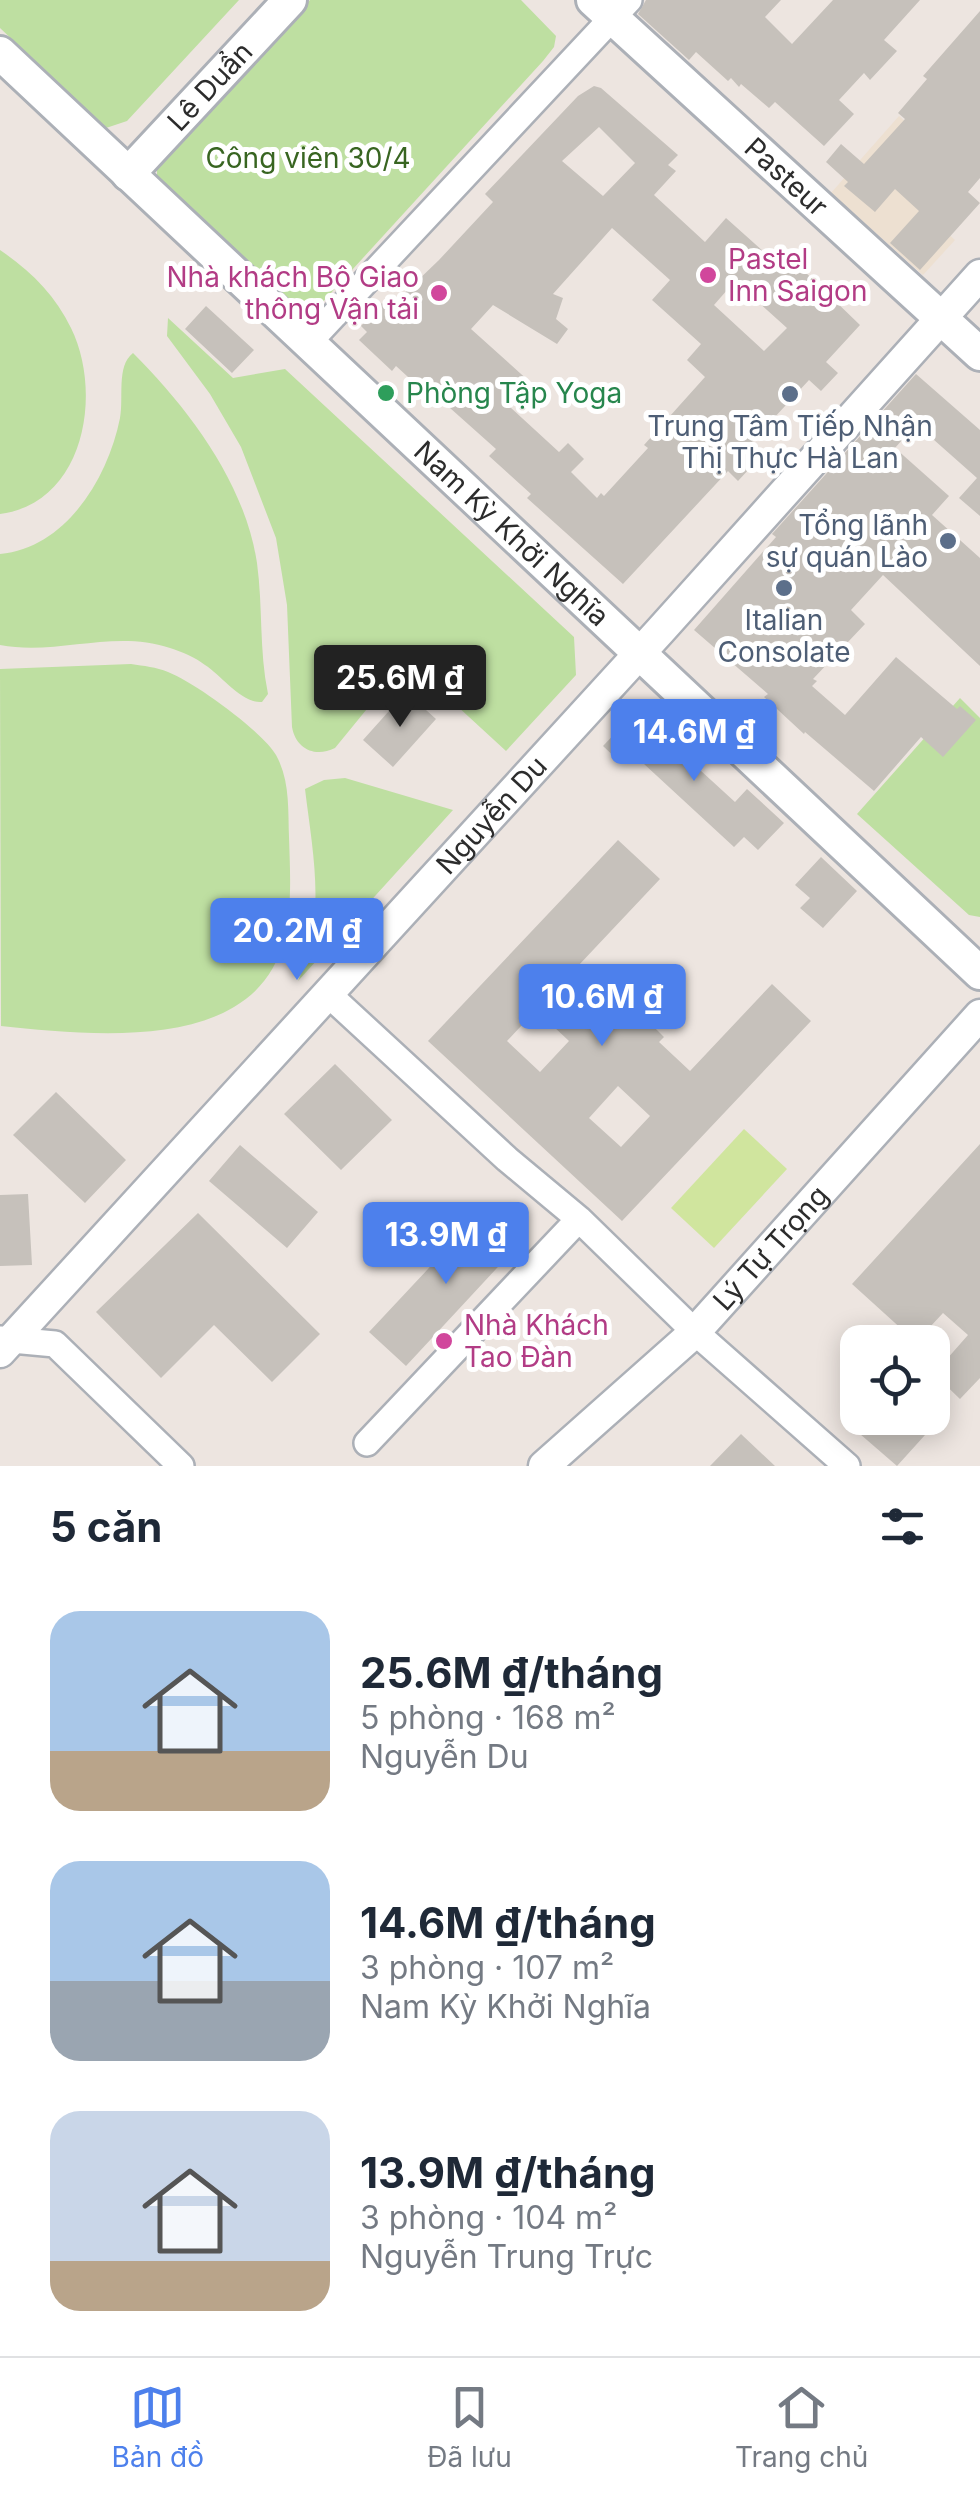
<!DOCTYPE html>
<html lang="vi">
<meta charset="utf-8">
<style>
:root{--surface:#fff;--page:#f6f6f7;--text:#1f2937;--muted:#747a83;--line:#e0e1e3;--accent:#4d80ec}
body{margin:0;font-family:Inter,sans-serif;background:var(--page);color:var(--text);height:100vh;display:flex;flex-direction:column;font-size:38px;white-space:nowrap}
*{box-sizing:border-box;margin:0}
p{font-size:32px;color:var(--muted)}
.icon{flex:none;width:55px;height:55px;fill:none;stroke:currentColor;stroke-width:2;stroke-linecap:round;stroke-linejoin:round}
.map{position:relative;height:1466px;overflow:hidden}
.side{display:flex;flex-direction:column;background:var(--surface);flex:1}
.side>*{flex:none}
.controls{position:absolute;left:840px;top:1325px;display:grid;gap:20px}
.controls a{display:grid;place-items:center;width:110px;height:110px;border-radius:20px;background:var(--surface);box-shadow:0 5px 25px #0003;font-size:50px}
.price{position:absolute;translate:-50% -85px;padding:0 22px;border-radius:10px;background:var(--accent);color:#fff;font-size:32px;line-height:65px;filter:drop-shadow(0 2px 5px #0008)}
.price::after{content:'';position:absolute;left:50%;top:60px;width:30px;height:22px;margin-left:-15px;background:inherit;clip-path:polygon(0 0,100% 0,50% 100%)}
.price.on{background:#222;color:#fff}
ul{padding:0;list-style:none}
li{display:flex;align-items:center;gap:30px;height:250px;padding:0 50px}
li span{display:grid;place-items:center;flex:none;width:280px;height:200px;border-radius:30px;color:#555}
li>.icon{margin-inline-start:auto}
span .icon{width:120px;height:120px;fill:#fffc;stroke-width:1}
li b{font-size:42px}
h2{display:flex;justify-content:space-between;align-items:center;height:120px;padding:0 50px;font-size:42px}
.tabs{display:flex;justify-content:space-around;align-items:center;height:140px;border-top:2px solid var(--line);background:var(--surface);font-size:28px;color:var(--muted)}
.tabs a{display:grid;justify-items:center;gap:5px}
.tabs .on{color:var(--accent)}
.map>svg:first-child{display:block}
</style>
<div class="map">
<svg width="980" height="1466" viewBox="0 0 980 1466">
<rect width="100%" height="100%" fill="#ede5e0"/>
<!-- education -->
<path fill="#ede0d1" d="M 899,116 L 961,171 L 924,212 L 955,240 L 923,275 L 831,193 Z"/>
<!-- green -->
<path fill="#bedfa1" d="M 0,0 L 239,0 L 127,121 L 106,128 L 0,28 Z
M 310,0 L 521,0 L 556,36 L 554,47 L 543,61 L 320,305 L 298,312 L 157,178 L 157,169 L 165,152 Z
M 0,250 C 31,271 55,295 71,328 C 103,393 85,503 0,514 Z
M 168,318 L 233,378 L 285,369 L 574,637 L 576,675 L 506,751 L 407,660 L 335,748 C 315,758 296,749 292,727 L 287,605 L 276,538 L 241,447 L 210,394 L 167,336 Z
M 133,353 C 189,409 245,483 257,563 C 263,607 259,650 268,694 L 262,702 C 242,704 221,675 205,665 C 195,657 182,652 170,648 C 113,629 57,656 0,645 L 0,554 C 66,548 108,478 120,418 C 124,398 116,366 133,353 Z
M 131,664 C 144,666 156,667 168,672 C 194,682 262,731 276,755 C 290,780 288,809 289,837 C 291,901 297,970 234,1007 C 173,1044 69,1033 1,1026 L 0,669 Z
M 960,698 L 980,718 L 980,917 L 969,915 L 857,814 Z
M 345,778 L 453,810 L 298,981 C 327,918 313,855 305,789 L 324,780 Z"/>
<!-- pitch -->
<path fill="#d0e59e" d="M 744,1129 L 787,1169 L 714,1248 L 671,1208 Z"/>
<!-- building -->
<path fill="#c6c1bb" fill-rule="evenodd" d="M 781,0 L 765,17 L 792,44 L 833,0 L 920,0 L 884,40 L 897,51 L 870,80 L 864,73 L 839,100 L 854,114 L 824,146 L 775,102 L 769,108 L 741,84 L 739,87 L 731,78 L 728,81 L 696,52 L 689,60 L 638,14 L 646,0 Z
M 980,11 L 980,178 L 968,192 L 980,203 L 920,270 L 890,243 L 919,211 L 895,189 L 875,212 L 844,186 L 848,182 L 826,162 L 841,144 L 864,164 L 905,119 L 898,113 L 927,79 L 923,76 Z
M 594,86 L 601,88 L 678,155 L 668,165 L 676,171 L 654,195 L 705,242 L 726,218 L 774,261 L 777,258 L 796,275 L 802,269 L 860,325 L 826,362 L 838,373 L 821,391 L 809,380 L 751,443 L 763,454 L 738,481 L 728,471 L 623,584 L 527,498 L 531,494 L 489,456 L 496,449 L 422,383 L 419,387 L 396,366 L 392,371 L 359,340 L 367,332 L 361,326 L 382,303 L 388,309 L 439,260 L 493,202 L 485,194 L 578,96 ZM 599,127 L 635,163 L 603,196 L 562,161 ZM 612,228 L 670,280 L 652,300 L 701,344 L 687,360 L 705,377 L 644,445 L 648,448 L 604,496 L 601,493 L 597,498 L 571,472 L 584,459 L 568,443 L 559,452 L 510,407 L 531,383 L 471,329 L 493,305 L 557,344 L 568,329 L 556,319 L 563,298 L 553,294 ZM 735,281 L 787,328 L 764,351 L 714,305 Z
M 206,306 L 254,350 L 232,373 L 185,329 Z
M 916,374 L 980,430 L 980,516 L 959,498 L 977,478 L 916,424 L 895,448 L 949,496 L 932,515 L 980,558 L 980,666 L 883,575 L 851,610 L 865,624 L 813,679 L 817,681 L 812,686 L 845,715 L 896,657 L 957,709 L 960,706 L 976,720 L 943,757 L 921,737 L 874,791 L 805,732 L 804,734 L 764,697 L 768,694 L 694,630 L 776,537 L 772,534 Z
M 406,692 L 436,719 L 393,767 L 363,740 Z
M 640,707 L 658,724 L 654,728 L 735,802 L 747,789 L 784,823 L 758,850 L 744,837 L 734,847 L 631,752 L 621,763 L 603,746 Z
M 618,840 L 660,879 L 578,966 L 610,996 L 615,992 L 624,1000 L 629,995 L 660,1023 L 655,1028 L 664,1037 L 659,1042 L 690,1071 L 772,984 L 811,1021 L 622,1221 L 428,1041 ZM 536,1010 L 569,1041 L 540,1072 L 507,1041 ZM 618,1086 L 650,1116 L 621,1147 L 589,1118 Z
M 821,857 L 857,891 L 823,928 L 800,908 L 810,898 L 795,885 Z
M 335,1064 L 392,1120 L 341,1170 L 284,1114 Z
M 56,1092 L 126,1160 L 85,1203 L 13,1135 Z
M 980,1144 L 980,1378 L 960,1399 L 932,1372 L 932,1347 L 946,1360 L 968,1335 L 943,1313 L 916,1342 L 852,1284 Z
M 240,1145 L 318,1212 L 287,1248 L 209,1181 Z
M 28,1194 L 32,1265 L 0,1266 L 0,1195 Z
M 486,1207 L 522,1241 L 406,1366 L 369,1332 Z
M 198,1213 L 320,1334 L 272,1382 L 214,1325 L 161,1378 L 96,1312 Z
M 874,1418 L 905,1418 L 925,1435 L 897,1466 L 860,1434 Z
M 741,1434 L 775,1466 L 710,1466 Z"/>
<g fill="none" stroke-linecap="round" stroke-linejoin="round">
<defs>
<path id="minor" d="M 309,342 L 629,0
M 328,994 L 507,1159 L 579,1219 L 695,1332 L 847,1466
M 0,1339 L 55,1344 L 181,1466
M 367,1443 L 579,1219"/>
<g id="tertiary">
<path id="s1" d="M 0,1352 L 660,631 L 980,275"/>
<path id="s2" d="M 544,1466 L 695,1332 L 980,1015"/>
</g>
<g id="secondary">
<path id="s3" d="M 593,0 L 980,354"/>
<path id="s4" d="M 0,53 L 980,973"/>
<path id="s5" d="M 128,174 L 290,0"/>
</g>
</defs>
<!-- minor casing -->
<use href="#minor" stroke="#acb0b7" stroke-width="30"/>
<!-- tertiary casing -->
<use href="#tertiary" stroke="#acb0b7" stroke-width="35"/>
<!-- secondary casing -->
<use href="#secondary" stroke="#acb0b7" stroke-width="38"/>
<!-- minor -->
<use href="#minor" stroke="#fff" stroke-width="25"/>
<!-- tertiary -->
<use href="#tertiary" stroke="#fff" stroke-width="30"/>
<!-- secondary -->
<use href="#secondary" stroke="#fff" stroke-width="32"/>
</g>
<!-- markers -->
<g fill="#d1479c" stroke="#fff" stroke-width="4">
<circle cx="708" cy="275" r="10"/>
<circle cx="439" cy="293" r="10"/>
<circle cx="444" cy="1341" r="10"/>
</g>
<circle fill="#2e9e5b" stroke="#fff" stroke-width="4" cx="386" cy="393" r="10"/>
<g fill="#5c6f8a" stroke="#fff" stroke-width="4">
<circle cx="790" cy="394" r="10"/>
<circle cx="948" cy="541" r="10"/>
<circle cx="784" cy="588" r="10"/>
</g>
<g text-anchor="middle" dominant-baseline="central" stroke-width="10" stroke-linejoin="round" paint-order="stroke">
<!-- street labels -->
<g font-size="28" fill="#2c2c2c" stroke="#fff">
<text stroke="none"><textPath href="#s5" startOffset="120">Lê Duẩn</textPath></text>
<text stroke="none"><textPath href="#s3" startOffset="262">Pasteur</textPath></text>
<text stroke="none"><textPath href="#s4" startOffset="702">Nam Kỳ Khởi Nghĩa</textPath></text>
<text stroke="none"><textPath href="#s1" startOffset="728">Nguyễn Du</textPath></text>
<text stroke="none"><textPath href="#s2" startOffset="315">Lý Tự Trọng</textPath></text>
</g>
<!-- park labels -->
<g font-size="28" fill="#386521" stroke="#fff">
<text x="308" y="158">Công viên 30/4</text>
</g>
<!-- hotel labels -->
<g font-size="28" fill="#b23c85" stroke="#fff" text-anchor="start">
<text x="728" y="259">Pastel<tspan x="728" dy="32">Inn Saigon</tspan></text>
<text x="419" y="277" text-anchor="end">Nhà khách Bộ Giao<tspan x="419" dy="32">thông Vận tải</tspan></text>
<text x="464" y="1325">Nhà Khách<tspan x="464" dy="32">Tao Đàn</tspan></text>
</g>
<!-- leisure labels -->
<g font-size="28" fill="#27864d" stroke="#fff" text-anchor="start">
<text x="406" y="393">Phòng Tập Yoga</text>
</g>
<!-- service labels -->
<g font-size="28" fill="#4e5e75" stroke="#fff">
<text x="790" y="426">Trung Tâm Tiếp Nhận<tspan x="790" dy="32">Thị Thực Hà Lan</tspan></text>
<text x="928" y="525" text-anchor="end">Tổng lãnh<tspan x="928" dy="32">sự quán Lào</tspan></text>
<text x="784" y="620">Italian<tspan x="784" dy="32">Consolate</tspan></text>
</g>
</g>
</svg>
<div class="controls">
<a><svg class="icon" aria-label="locate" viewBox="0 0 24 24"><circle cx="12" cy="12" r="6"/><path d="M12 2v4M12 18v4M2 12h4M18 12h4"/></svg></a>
</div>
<b class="price on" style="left:400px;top:730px">25.6M ₫</b>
<b class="price" style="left:694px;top:784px">14.6M ₫</b>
<b class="price" style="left:297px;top:983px">20.2M ₫</b>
<b class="price" style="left:602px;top:1049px">10.6M ₫</b>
<b class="price" style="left:446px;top:1287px">13.9M ₫</b>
</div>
<section class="side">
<h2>5 căn<svg class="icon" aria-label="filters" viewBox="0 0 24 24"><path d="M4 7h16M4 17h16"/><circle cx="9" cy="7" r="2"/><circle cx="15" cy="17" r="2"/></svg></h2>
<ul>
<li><span style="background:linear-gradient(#a9c7e8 70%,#b9a48a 0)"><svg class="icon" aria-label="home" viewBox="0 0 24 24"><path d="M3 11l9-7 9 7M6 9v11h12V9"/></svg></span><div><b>25.6M ₫/tháng</b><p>5 phòng · 168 m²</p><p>Nguyễn Du</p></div></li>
<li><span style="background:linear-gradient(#a9c7e8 60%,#9aa5b1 0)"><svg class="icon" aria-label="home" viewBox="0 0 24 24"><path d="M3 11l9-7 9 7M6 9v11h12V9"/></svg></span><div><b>14.6M ₫/tháng</b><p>3 phòng · 107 m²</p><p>Nam Kỳ Khởi Nghĩa</p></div></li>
<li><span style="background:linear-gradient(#c9d6e8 75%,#b9a48a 0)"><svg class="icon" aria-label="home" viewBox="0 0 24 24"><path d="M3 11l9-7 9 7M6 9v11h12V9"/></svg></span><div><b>13.9M ₫/tháng</b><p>3 phòng · 104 m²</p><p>Nguyễn Trung Trực</p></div></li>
</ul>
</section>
<nav class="tabs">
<a class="on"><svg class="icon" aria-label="map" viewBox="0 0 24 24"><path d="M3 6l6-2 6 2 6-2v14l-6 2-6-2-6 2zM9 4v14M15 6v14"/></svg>Bản đồ</a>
<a><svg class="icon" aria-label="saved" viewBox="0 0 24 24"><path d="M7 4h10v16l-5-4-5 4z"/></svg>Đã lưu</a>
<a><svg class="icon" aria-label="home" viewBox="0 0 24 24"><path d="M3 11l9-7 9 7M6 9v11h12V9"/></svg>Trang chủ</a>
</nav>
